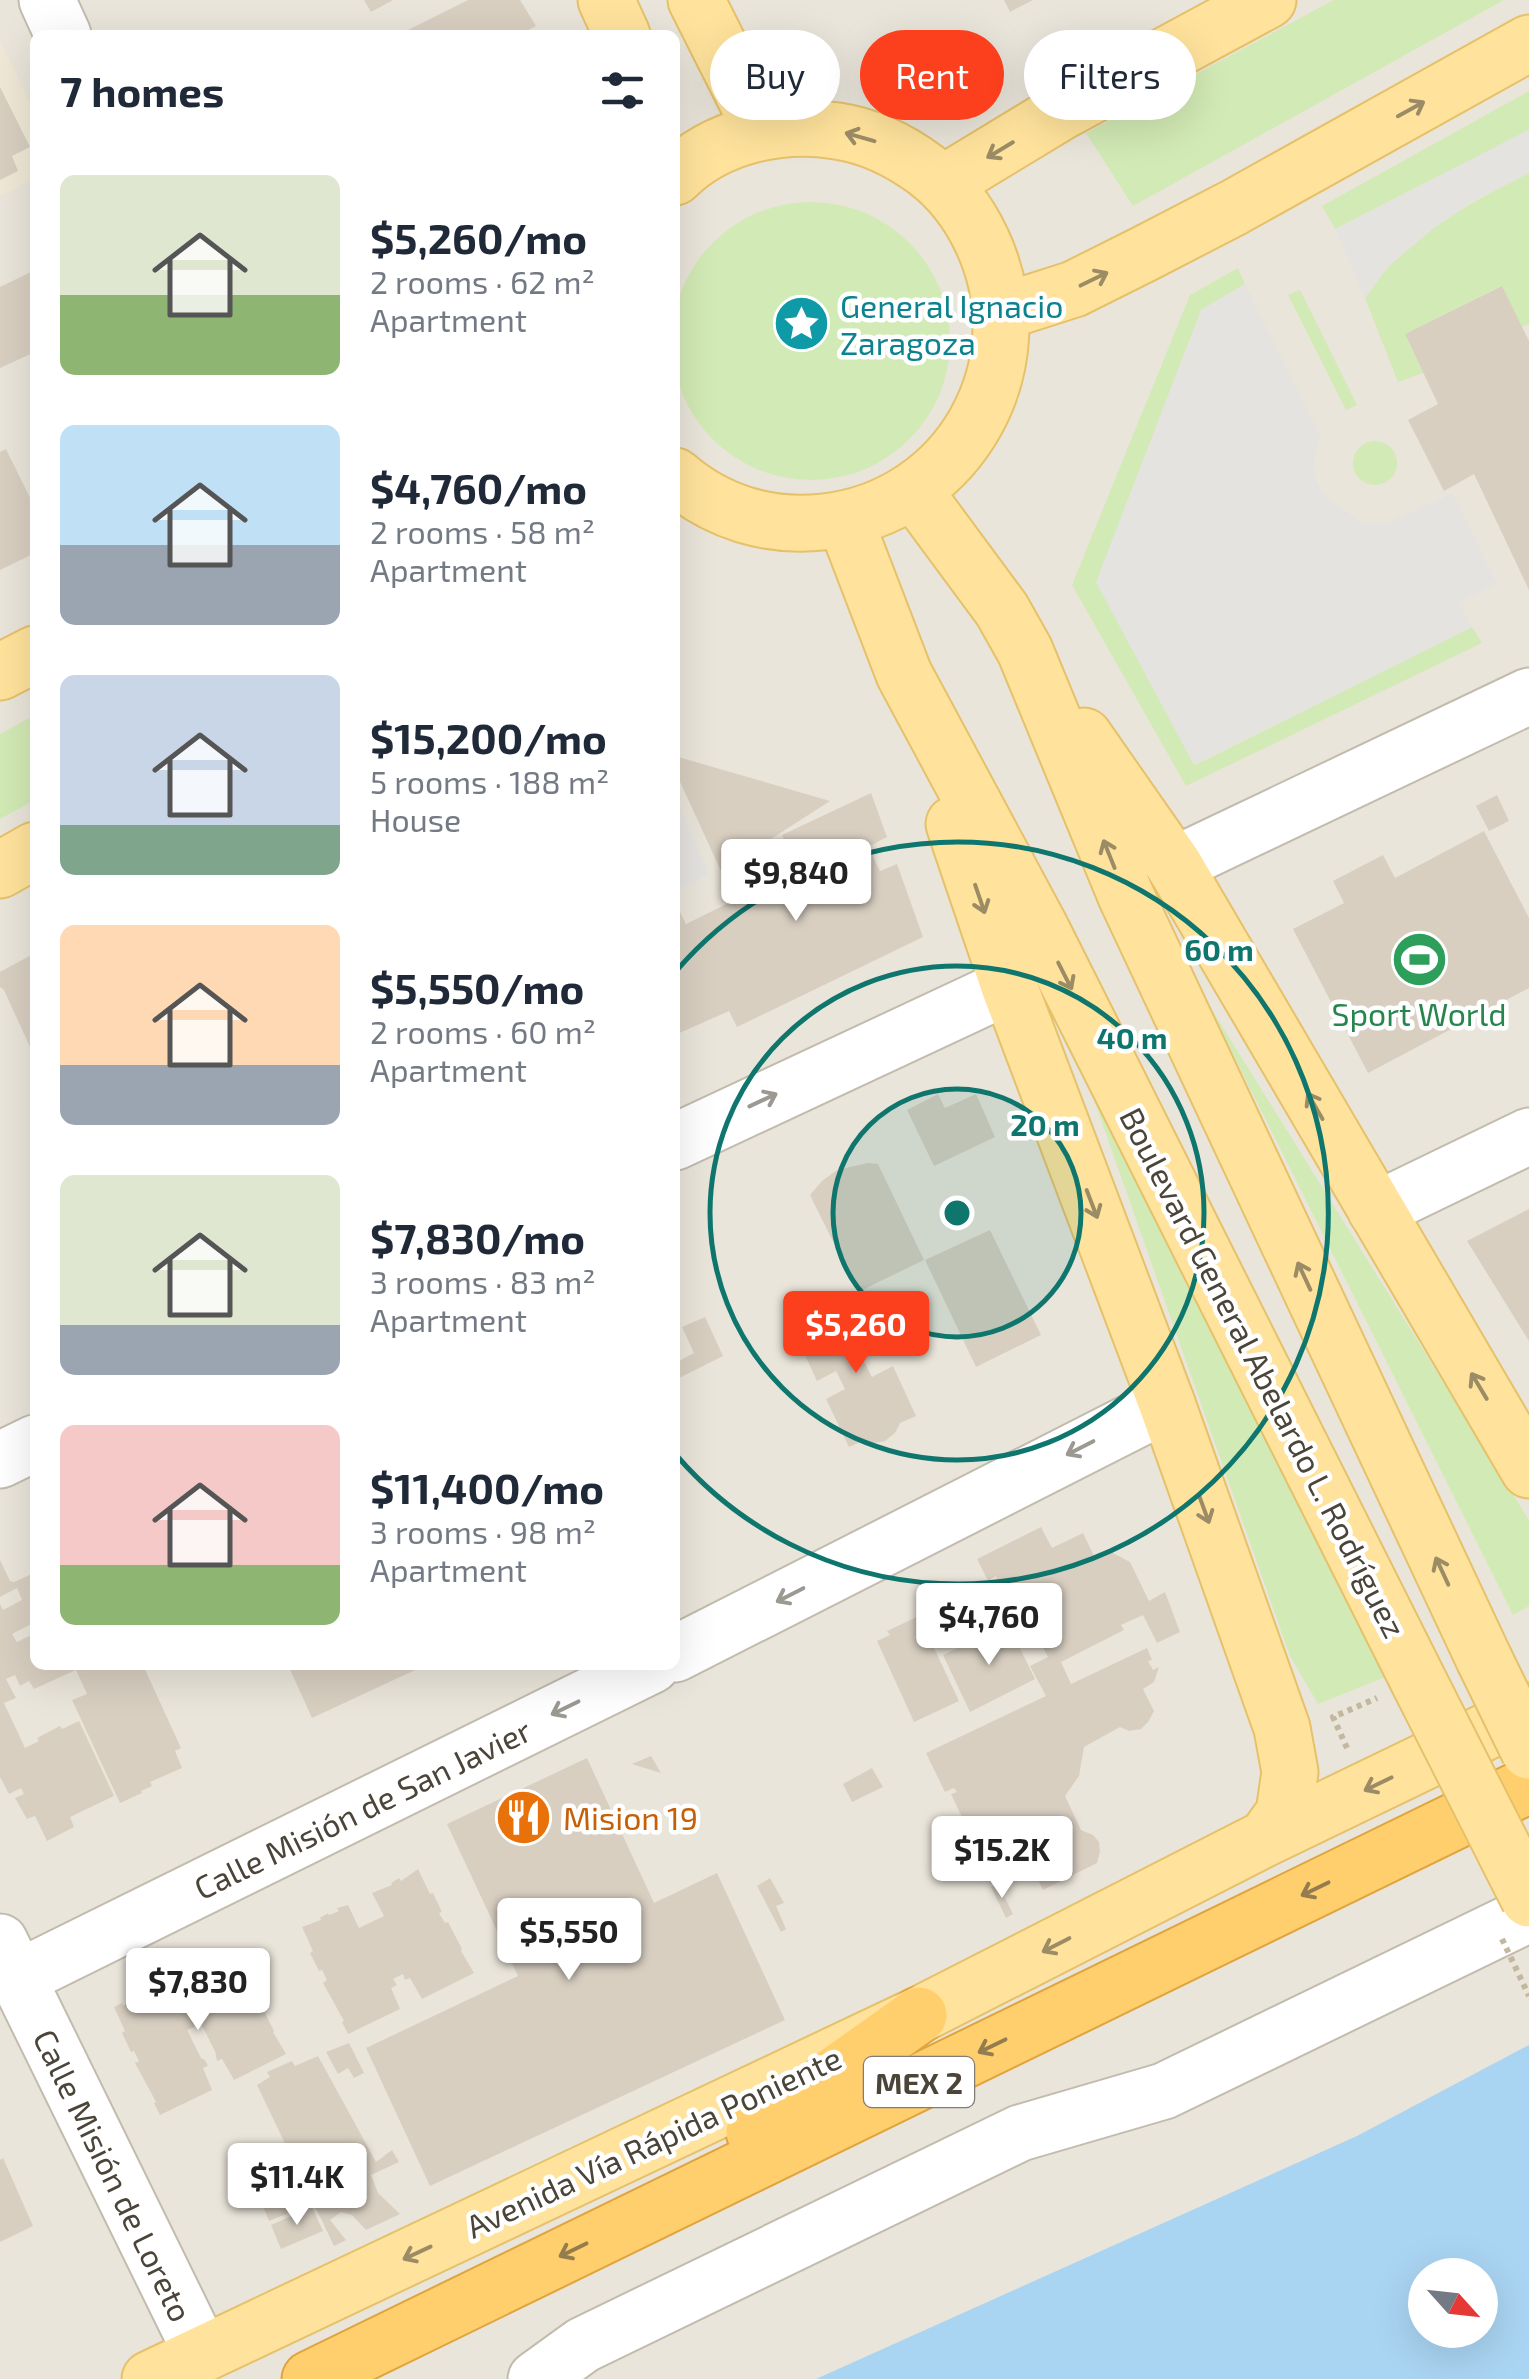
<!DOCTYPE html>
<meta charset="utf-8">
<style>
:root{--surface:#fff;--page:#f2f2f3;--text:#1f2937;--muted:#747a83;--accent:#fc3f1d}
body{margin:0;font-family:"Exo 2",sans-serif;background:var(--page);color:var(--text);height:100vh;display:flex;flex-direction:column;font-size:38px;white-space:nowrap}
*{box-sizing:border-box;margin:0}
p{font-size:32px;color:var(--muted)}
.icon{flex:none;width:55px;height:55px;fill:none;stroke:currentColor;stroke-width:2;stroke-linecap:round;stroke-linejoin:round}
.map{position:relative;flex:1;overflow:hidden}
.panel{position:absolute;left:30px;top:30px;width:650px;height:1640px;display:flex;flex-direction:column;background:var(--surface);border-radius:15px;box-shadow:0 10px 40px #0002}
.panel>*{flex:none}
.hud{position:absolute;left:710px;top:30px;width:668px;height:90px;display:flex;gap:20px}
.needle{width:65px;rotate:117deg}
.fabs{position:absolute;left:1408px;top:2258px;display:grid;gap:20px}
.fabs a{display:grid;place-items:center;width:90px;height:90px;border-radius:50%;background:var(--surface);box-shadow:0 10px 40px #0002;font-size:50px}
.price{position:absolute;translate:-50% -85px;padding:0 22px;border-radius:10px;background:#fff;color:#222;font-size:32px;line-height:65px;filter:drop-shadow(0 2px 5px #0008)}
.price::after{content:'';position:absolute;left:50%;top:60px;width:30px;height:22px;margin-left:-15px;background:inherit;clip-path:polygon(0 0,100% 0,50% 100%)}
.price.selected{background:var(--accent);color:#fff}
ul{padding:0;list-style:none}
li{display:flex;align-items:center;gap:30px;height:250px;padding:0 30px}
li span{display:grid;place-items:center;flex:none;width:280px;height:200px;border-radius:15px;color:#555}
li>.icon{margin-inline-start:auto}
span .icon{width:120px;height:120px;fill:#fffc;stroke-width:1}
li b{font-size:42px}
h2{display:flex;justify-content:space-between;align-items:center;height:120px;padding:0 30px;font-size:42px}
.tag{padding:0 35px;border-radius:45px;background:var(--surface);box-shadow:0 10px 40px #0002;font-size:35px;line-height:90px}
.tag.selected{background:var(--accent);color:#fff}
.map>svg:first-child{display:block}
</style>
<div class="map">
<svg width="1529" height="2379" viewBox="0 0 1529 2379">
<rect width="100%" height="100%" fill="#f6f3ec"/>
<!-- residential -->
<path fill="#eae5da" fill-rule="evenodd" d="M 0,0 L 1529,0 L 1529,2379 L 0,2379 ZM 35,35 L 675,35 L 675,1665 L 35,1665 ZM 1425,2275 L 1480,2275 L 1480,2330 L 1425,2330 Z"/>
<!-- education -->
<path fill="#efe8d6" d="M 0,40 L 35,114 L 35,179 L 0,196 Z"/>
<!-- green -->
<path fill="#d2eab5" d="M 1334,0 L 1504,0 L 1133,206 L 1086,133 Z
M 1529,91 L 1529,130 L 1335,229 L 1322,206 Z
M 1529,173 L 1529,324 L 1522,327 L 1501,286 L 1405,334 L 1423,373 L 1398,382 L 1365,298 C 1373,288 1380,275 1389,266 C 1429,225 1479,198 1529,173 Z
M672 341a139 139 0 1 1 278 0a139 139 0 1 1-278 0Z
M 1238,268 L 1245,284 L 1201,310 L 1195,765 L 1472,627 L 1482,643 L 1186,786 L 1072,585 L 1190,295 Z
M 1300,290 L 1357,405 L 1346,410 L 1288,295 Z
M1353 463a22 22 0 1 1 44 0a22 22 0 1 1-44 0Z
M 35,715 L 35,800 L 0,819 L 0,734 Z
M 1207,1002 L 1529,1520 L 1529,1606 L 1513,1615 Z
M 1088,1083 L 1388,1676 L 1318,1704 L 1290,1656 Z"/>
<!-- parking -->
<path fill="#e5e3e0" d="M 1529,130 L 1529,173 L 1475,200 L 1435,227 L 1388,267 L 1365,298 L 1335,229 Z
M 1245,284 L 1320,435 L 1313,468 L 1317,482 L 1326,497 L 1363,523 L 1387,523 L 1453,493 L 1497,584 L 1459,603 L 1472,627 L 1194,765 L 1096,582 L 1201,310 Z
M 675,798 L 710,874 L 675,891 Z"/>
<!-- water -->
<path fill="#a9d4f2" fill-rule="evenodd" d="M 1529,2045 L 1529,2379 L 816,2379 L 1357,2136 ZM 1425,2275 L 1480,2275 L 1480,2330 L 1425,2330 Z"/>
<!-- building -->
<path fill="#d8cfc1" d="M 364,0 L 393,0 L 371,12 Z
M 468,0 L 520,0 L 536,26 L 519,35 L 398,35 Z
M 1004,0 L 1033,0 L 1010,12 Z
M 0,87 L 30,147 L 12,156 L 18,171 L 0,180 Z
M 35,270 L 35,352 L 0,368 L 0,287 Z
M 1502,286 L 1529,341 L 1529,590 L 1474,474 L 1444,491 L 1408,420 L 1438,404 L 1405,334 Z
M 6,449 L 35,508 L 35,553 L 0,570 L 0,452 Z
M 675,756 L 830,801 L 721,871 L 675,771 Z
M 871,793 L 887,837 L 868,847 L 880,871 L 897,864 L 923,937 L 737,1027 L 729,1011 L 675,1035 L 675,902 L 686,924 L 777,879 L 771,866 L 791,856 L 782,835 Z
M 1497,795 L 1509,821 L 1489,831 L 1476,806 Z
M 1484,831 L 1529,918 L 1529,988 L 1368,1073 L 1293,929 L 1344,903 L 1333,881 L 1383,855 L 1395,878 Z
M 35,953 L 35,1058 L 4,990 L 0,987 L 0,972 Z
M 938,1094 L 945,1108 L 976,1094 L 995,1137 L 934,1166 L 907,1110 Z
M 868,1163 L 878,1164 L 924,1260 L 858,1292 L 810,1195 L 822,1181 L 837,1170 Z
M 1529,1209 L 1529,1341 L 1467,1241 Z
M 990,1230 L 1041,1335 L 976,1367 L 925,1260 Z
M 861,1301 L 883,1348 L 862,1358 L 872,1377 L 893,1366 L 916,1416 L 900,1423 L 895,1433 L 885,1441 L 875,1443 L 865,1440 L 849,1447 L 826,1399 L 845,1389 L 836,1371 L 817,1381 L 794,1332 Z
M 705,1317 L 723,1356 L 675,1380 L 675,1363 L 694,1353 L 682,1327 Z
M 1041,1527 L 1052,1548 L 1083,1533 L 1095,1558 L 1109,1551 L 1130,1562 L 1149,1601 L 1165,1592 L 1180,1632 L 1157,1643 L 1143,1615 L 1121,1625 L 1124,1630 L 1061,1662 L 1071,1684 L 1147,1648 L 1152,1660 L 1148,1661 L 1153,1670 L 1159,1667 L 1154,1682 L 1143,1689 L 1154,1711 L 1148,1722 L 1141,1729 L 1129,1731 L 1120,1727 L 1084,1747 L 1079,1776 L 1065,1796 L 1081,1830 L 1093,1835 L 1099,1842 L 1100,1851 L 1097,1863 L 1043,1890 L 1026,1856 L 986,1875 L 972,1847 L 981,1843 L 979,1838 L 973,1840 L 951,1794 L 957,1792 L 954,1788 L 945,1792 L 926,1753 L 1046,1696 L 1030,1666 L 1048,1657 L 1037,1636 L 1029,1639 L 1018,1616 L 1013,1618 L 996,1576 L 988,1581 L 977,1559 Z
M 0,1560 L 10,1581 L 14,1582 L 32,1574 L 33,1566 L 35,1566 L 35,1622 L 12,1634 L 17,1642 L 35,1633 L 35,1665 L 143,1665 L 181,1748 L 175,1751 L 182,1768 L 150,1782 L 152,1786 L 141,1791 L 142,1793 L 120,1803 L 72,1700 L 87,1694 L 76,1670 L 34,1689 L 29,1681 L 20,1686 L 15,1675 L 6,1679 L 16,1698 L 4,1703 L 25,1748 L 39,1741 L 37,1738 L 60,1726 L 62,1729 L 79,1721 L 114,1796 L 70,1817 L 74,1827 L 47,1841 L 35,1816 L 27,1819 L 15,1798 L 24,1794 L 21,1788 L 9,1794 L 0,1777 L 0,1604 L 3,1610 L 22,1600 L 17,1588 L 0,1597 Z
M 919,1616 L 959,1701 L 914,1722 L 877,1641 L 890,1635 L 887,1631 Z
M 1008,1624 L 1035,1679 L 970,1712 L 943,1655 Z
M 288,1665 L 426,1665 L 312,1718 Z
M 651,1756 L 661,1773 L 632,1764 Z
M 587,1758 L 654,1903 L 717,1873 L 785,2020 L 430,2186 L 366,2048 L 518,1976 L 447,1824 Z
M 872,1768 L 883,1787 L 852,1802 L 843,1784 Z
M 418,1869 L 430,1894 L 433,1893 L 442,1912 L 439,1913 L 445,1923 L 448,1922 L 462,1949 L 461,1951 L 474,1973 L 422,1999 L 410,1978 L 405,1980 L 403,1974 L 393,1979 L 397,1985 L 391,1988 L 400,2009 L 348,2034 L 342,2022 L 344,2021 L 323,1983 L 327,1980 L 322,1970 L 319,1971 L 310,1953 L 313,1951 L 302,1927 L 321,1920 L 320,1918 L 328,1913 L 329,1915 L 339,1911 L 337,1908 L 348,1905 L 359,1928 L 384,1916 L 372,1893 L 392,1885 L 391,1883 L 399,1878 L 401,1881 Z
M 770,1878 L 784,1903 L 776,1906 L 786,1929 L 781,1932 L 757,1886 Z
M 998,1884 L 1013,1914 L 1006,1918 L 991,1887 Z
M 230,1950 L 241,1975 L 245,1974 L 254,1992 L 251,1994 L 257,2004 L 260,2003 L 274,2031 L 273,2032 L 286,2054 L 234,2080 L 222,2059 L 217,2061 L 215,2051 L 201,2024 L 187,2030 L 201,2058 L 205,2060 L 208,2066 L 203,2068 L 212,2090 L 160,2115 L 154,2103 L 156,2102 L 135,2063 L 139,2061 L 134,2051 L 131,2052 L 122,2033 L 125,2031 L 114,2007 L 122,2003 L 123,2006 L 140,1994 L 141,1997 L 151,1992 L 149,1989 L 160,1985 L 171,2009 L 196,1997 L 184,1974 L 204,1966 L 211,1959 L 213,1962 Z
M 349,2043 L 364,2073 L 354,2078 L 348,2068 L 338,2074 L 326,2052 Z
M 318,2056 L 376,2162 L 392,2150 L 399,2162 L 371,2175 L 378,2193 L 400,2214 L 366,2230 L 352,2215 L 341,2212 L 330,2220 L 346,2240 L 334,2246 L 257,2085 L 270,2077 L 267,2072 L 292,2061 L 295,2066 Z
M 3,2158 L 33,2226 L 0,2242 L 0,2160 Z
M 289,2180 L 303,2207 L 269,2221 L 258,2194 Z
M 312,2207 L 323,2231 L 281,2249 L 271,2225 Z"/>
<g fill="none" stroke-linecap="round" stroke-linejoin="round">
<defs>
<path id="minor" d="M 47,0 L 63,35
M 1174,865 L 1529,696
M 675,1142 L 1009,986
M 1376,1210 L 1529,1136
M 0,1460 L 35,1443
M 675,1654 L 1167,1404
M 0,1942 L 202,2354
M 18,1978 L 652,1665
M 536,2379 L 583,2345 L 1020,2133 L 1164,2091 L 1529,1914"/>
<path id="major" d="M 606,0 L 622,35
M 696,0 L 762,131
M 675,177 C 717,135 781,122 837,131 C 871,136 899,150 926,170 C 951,189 969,213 982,241 C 1040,365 959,508 823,522 C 769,528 716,512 675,476
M 944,183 L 1061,112 L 1268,0
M 1002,312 L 1074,289 L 1144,254 L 1233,208 L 1529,43
M 914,491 L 1002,610 L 1025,651 L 1126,896 L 1484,1659
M 845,520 L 904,674 L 1041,929 L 1420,1684
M 0,672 L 35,654
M 1084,736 L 1174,865 L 1529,1470
M 954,824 L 1009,986 L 1167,1404 L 1282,1728 L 1290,1772 L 1284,1813 L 1266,1838
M 0,870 L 35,850
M 150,2379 L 919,2015 L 1266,1838 L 1529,1711"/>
<path id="highway" d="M 754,2132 L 919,2015
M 310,2379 L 1529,1785"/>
</defs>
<!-- minor casing -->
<use href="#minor" stroke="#c2bbae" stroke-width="59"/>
<!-- major casing -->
<use href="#major" stroke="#e6c16a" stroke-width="59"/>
<!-- highway casing -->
<use href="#highway" stroke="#e0a43c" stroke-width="59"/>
<!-- path -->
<path stroke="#c4b79f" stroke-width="6" stroke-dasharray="5 5" stroke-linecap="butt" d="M 1347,1748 L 1333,1717 L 1377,1698"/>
<!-- minor -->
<use href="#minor" stroke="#fff" stroke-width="55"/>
<!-- major -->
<use href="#major" stroke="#ffe39c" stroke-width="55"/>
<!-- highway -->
<use href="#highway" stroke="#ffcf6e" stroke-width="55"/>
<defs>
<path id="major-bridge" d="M 1484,1659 L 1529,1751
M 1420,1684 L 1529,1899"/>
</defs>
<!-- major-bridge casing -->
<use href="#major-bridge" stroke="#e6c16a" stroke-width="59" stroke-linecap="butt"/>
<!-- path-bridge -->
<path stroke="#c4b79f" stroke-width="6" stroke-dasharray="5 5" stroke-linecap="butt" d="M 1502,1939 L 1529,1996"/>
<!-- major-bridge -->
<use href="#major-bridge" stroke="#ffe39c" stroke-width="55"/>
</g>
<!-- one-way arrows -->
<defs><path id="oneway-shaft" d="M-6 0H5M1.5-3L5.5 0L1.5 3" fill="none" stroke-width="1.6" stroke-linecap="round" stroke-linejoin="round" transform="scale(2.5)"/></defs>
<g stroke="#9c8c66">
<use href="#oneway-shaft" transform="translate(1411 109) rotate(-29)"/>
<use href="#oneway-shaft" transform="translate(860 137) rotate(-164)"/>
<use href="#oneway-shaft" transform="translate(1000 150) rotate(149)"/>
<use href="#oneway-shaft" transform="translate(1094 279) rotate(-26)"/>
<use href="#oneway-shaft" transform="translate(1109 854) rotate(-112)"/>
<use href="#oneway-shaft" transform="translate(980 899) rotate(71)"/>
<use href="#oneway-shaft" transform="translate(1065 976) rotate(63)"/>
<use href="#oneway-shaft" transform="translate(1315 1106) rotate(-120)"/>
<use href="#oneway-shaft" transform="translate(1092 1204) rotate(69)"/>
<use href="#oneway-shaft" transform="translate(1304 1276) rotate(-115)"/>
<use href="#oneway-shaft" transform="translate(1479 1386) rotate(-121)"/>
<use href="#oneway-shaft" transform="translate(1204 1509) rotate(70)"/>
<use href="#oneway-shaft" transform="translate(1442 1571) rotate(-115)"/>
<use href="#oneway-shaft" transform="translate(1378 1784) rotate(154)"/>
<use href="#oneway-shaft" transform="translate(1056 1945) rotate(153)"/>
<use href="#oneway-shaft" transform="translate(417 2253) rotate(155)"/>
</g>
<g stroke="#9c9892">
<use href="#oneway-shaft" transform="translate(763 1100) rotate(-25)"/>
<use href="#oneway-shaft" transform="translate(1080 1448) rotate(153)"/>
<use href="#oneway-shaft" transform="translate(790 1595) rotate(153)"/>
<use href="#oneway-shaft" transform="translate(565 1708) rotate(154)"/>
</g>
<g stroke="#937c4e">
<use href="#oneway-shaft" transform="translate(1315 1889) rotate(154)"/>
<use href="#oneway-shaft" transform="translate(992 2046) rotate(154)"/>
<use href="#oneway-shaft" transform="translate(573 2250) rotate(154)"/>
</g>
<!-- distance rings -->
<circle cx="957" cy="1213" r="124" fill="#0f766e" fill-opacity=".12"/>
<g fill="none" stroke="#0f766e" stroke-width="5">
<circle cx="957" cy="1213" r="124"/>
<circle cx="957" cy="1213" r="247"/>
<path d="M677 970A371 371 0 1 1 677 1456"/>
</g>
<!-- icons -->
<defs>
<symbol id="sight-disc" viewBox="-11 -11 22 22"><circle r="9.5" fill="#0f9aa8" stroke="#fff"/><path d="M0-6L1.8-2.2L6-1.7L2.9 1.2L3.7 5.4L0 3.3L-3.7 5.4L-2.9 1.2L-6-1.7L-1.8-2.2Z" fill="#fff"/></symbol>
<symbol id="stadium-disc" viewBox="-11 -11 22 22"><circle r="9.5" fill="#2e9e5b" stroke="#fff"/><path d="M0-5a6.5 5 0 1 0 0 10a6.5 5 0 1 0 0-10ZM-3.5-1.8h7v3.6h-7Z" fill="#fff"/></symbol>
<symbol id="restaurant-disc" viewBox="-11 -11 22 22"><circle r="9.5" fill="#e8710a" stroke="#fff"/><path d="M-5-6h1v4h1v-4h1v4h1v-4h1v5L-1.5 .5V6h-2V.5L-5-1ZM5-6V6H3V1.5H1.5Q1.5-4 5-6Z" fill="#fff"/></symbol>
</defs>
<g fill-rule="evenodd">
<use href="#sight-disc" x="770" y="292" width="63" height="63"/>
<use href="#stadium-disc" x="1388" y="928" width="63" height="63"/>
<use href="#restaurant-disc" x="492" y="1786" width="63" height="63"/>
</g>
<g text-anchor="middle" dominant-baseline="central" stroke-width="9" stroke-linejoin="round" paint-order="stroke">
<!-- shield labels -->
<rect fill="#fff" stroke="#817c74" stroke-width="2.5" x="864" y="2057" width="110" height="50" rx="8"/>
<g font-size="30" font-weight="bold" fill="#4b4439">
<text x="919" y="2082">MEX 2</text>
</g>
<!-- culture labels -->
<g font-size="32" fill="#0d838f" stroke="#fff" text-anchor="start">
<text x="840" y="305">General Ignacio<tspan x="840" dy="37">Zaragoza</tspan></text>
</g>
<!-- leisure labels -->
<g font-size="32" fill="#27864d" stroke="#fff">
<text x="1419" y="1013">Sport World</text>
</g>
<!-- street labels -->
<g font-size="32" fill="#4b4439" stroke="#fff">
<text transform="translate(1264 1372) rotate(63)">Boulevard General Abelardo L. Rodríguez</text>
<text transform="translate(362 1808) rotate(-26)">Calle Misión de San Javier</text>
<text transform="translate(653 2141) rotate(-25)">Avenida Vía Rápida Poniente</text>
<text transform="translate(114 2175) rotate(64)">Calle Misión de Loreto</text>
</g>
<!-- food labels -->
<g font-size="32" fill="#c56008" stroke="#fff" text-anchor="start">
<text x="563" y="1817">Mision 19</text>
</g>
</g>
<circle cx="957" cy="1213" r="15" fill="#0f766e" stroke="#fff" stroke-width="5"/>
<g font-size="30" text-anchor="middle" font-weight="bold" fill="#0f766e" stroke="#fff" stroke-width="9" stroke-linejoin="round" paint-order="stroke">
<text x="1219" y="961">60 m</text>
<text x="1132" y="1049">40 m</text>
<text x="1045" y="1136">20 m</text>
</g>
</svg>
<div class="fabs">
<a><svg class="needle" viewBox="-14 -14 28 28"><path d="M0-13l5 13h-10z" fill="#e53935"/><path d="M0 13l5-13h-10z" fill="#747a83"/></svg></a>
</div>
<b class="price" style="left:796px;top:924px">$9,840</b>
<b class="price selected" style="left:856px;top:1376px">$5,260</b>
<b class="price" style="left:989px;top:1668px">$4,760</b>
<b class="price" style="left:1002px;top:1901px">$15.2K</b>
<b class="price" style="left:569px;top:1983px">$5,550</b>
<b class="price" style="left:198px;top:2033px">$7,830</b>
<b class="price" style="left:297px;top:2228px">$11.4K</b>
<div class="hud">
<a class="tag">Buy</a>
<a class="tag selected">Rent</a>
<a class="tag">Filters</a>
</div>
<section class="panel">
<h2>7 homes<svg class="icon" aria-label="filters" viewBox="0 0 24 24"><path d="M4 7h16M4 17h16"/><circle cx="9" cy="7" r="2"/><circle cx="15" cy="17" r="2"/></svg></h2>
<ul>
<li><span style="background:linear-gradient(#dfe7d0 60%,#8fb573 0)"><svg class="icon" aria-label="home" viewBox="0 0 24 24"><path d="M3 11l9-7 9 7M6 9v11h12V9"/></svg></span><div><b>$5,260/mo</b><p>2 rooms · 62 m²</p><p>Apartment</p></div></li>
<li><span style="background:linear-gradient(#bfe0f5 60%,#9aa5b1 0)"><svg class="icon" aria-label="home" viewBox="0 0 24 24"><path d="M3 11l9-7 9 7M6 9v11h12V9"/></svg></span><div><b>$4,760/mo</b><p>2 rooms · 58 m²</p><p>Apartment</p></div></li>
<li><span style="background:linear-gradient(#c9d6e8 75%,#7fa58c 0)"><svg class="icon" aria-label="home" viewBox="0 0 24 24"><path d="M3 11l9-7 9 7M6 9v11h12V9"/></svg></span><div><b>$15,200/mo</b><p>5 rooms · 188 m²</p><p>House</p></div></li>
<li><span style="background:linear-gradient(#ffd9b3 70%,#9aa5b1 0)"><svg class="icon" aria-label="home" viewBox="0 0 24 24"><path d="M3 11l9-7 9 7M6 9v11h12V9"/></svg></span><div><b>$5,550/mo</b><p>2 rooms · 60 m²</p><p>Apartment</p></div></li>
<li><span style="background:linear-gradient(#dfe7d0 75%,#9aa5b1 0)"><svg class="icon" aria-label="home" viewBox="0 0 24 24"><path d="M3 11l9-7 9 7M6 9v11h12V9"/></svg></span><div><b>$7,830/mo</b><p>3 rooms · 83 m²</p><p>Apartment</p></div></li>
<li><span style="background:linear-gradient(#f6c9c9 70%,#8fb573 0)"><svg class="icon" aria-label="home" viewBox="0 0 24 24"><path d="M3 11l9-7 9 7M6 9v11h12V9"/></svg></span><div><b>$11,400/mo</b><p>3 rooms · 98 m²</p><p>Apartment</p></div></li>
</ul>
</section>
</div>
